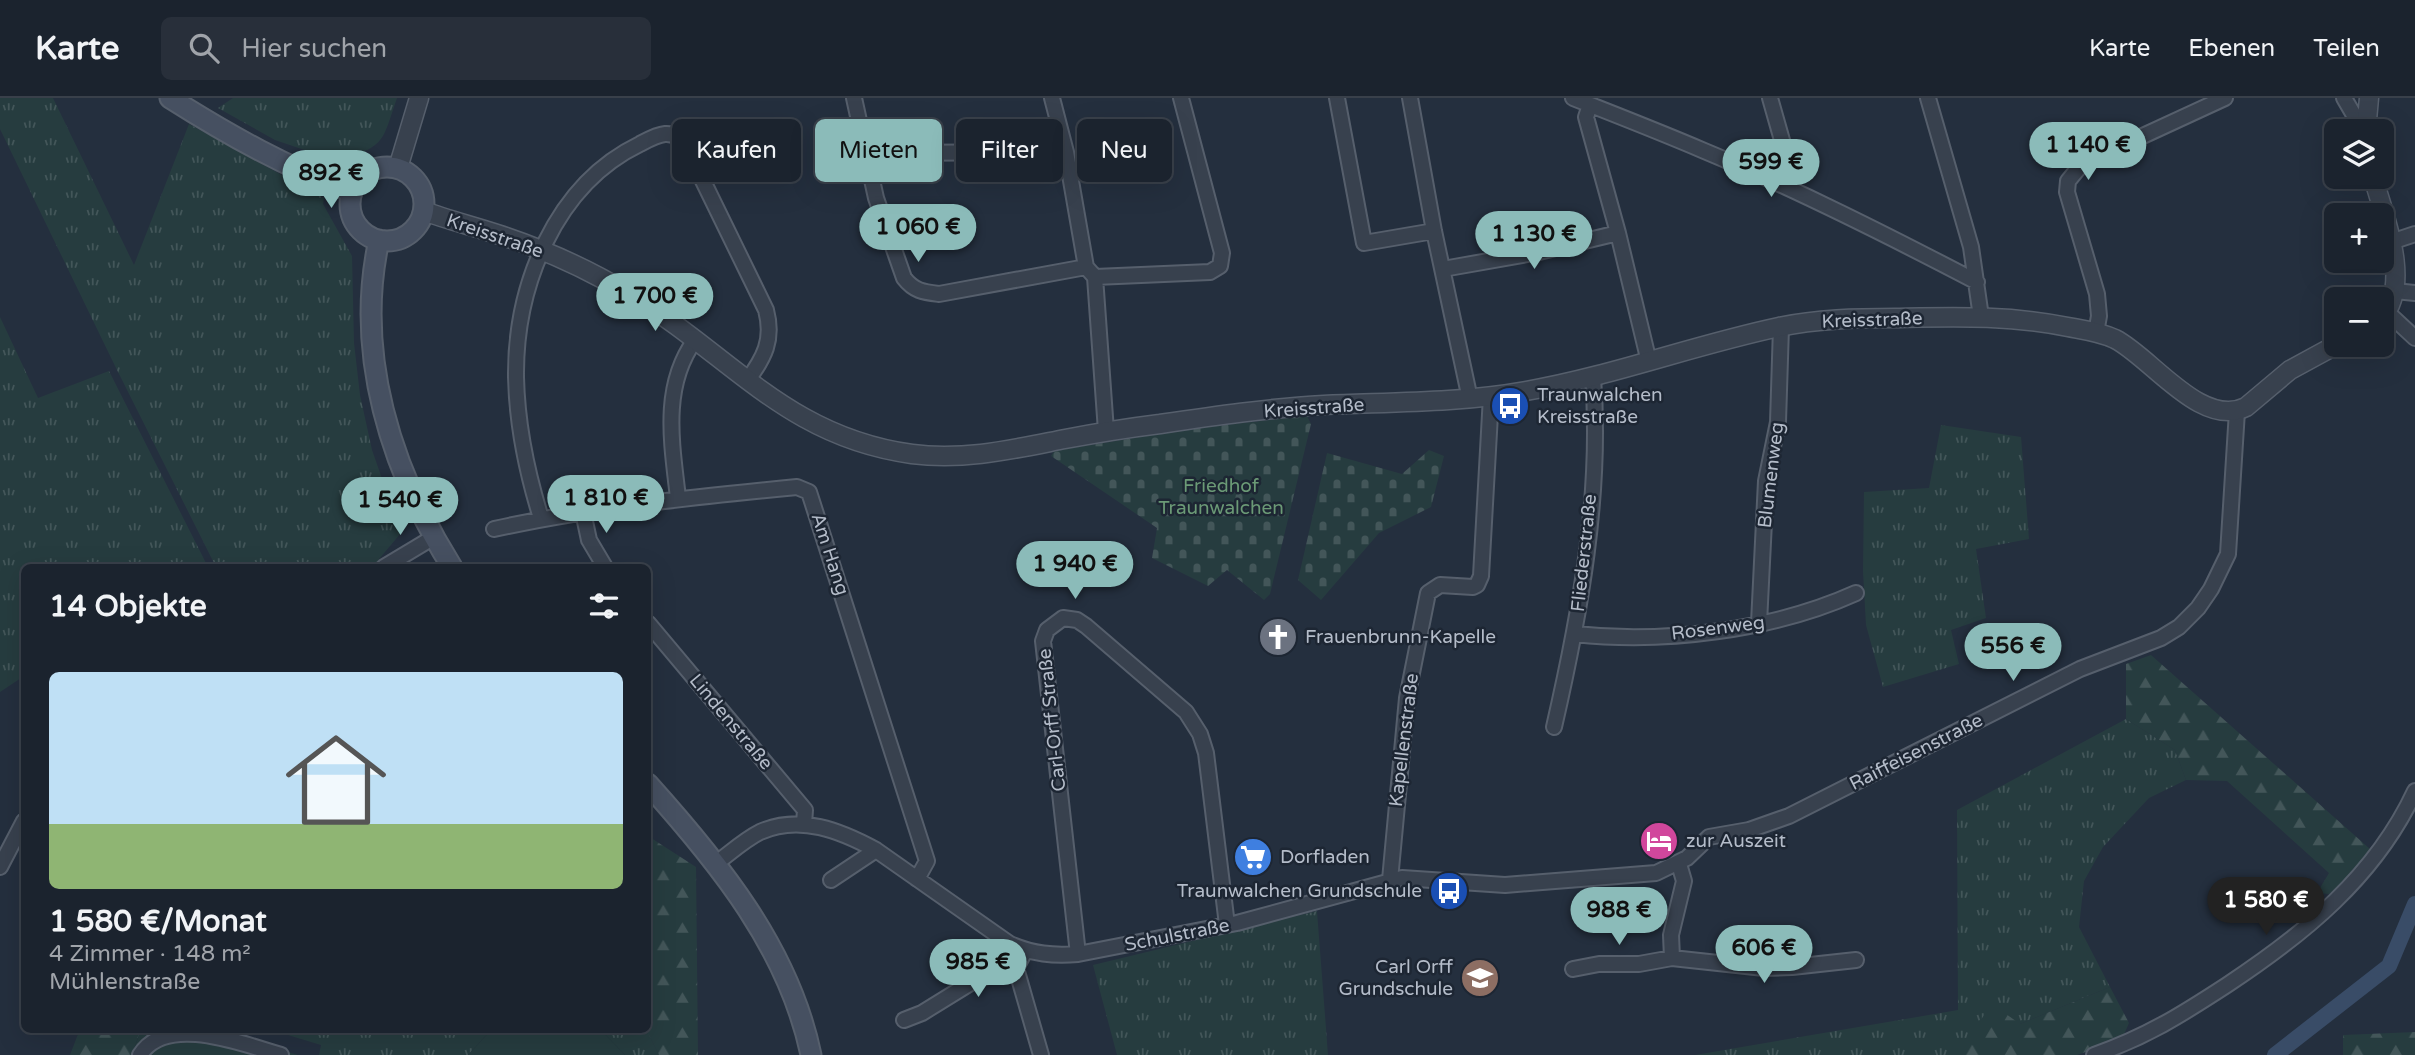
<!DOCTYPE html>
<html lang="de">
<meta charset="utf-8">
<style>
:root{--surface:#1b232e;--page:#282f3a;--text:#f1f3f6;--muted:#a0a4aa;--line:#39404a;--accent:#8bbbb9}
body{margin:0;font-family:"Varela Round",sans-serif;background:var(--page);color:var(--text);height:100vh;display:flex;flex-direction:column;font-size:26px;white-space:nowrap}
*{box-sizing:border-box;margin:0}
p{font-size:23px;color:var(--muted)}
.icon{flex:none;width:38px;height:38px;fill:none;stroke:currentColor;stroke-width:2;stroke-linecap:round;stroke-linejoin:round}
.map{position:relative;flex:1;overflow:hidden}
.panel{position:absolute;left:21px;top:466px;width:630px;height:469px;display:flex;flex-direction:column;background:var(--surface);border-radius:10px;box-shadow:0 7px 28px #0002,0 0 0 2px var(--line)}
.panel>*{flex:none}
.guide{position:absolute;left:672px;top:21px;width:665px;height:63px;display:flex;gap:14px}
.tools{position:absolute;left:2324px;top:21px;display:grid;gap:14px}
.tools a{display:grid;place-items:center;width:70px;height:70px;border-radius:10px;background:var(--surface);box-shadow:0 7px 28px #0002,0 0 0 2px var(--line);font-size:35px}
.price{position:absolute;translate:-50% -60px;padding:0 16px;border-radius:24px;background:var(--accent);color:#111;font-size:23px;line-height:46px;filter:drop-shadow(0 2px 4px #0008)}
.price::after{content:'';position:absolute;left:50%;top:42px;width:21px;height:16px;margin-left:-10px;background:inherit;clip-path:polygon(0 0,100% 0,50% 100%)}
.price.selected{background:#222;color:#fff}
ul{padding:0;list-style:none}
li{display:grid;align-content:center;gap:14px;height:371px;padding:0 28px}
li+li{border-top:2px solid var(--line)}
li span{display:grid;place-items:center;height:217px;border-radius:10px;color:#555}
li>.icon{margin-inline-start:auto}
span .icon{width:126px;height:126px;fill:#fffc;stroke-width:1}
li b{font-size:30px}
h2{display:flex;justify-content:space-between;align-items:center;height:84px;padding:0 28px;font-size:30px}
.chip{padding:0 24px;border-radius:10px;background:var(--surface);box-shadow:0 7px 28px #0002,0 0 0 2px var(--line);font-size:24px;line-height:63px}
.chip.selected{background:var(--accent);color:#111}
header{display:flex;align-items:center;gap:42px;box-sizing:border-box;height:98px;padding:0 35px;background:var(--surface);border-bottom:2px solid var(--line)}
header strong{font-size:33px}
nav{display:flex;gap:38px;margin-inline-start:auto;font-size:24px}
.search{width:490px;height:63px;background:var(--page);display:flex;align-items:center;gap:18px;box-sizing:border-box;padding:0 24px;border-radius:10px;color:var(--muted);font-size:26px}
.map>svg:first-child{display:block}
</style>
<header>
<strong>Karte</strong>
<div class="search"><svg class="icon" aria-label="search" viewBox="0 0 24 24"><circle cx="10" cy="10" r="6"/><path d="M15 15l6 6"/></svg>Hier suchen</div>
<nav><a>Karte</a><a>Ebenen</a><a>Teilen</a></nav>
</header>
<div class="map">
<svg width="2415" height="957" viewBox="0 0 2415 957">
<defs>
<pattern id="grass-tufts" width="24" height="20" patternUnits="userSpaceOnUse" patternTransform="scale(1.75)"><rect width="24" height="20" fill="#263c3f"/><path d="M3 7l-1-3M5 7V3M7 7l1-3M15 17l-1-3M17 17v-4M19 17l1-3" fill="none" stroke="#435659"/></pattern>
<pattern id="forest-firs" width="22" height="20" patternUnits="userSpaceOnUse" patternTransform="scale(1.75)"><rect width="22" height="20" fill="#263c3f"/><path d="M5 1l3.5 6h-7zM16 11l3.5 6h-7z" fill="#435659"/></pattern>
<pattern id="cemetery-stones" width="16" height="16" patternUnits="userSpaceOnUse" patternTransform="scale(1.75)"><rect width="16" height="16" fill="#263c3f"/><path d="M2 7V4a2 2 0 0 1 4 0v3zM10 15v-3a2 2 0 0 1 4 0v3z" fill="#435659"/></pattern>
</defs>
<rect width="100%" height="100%" fill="#242f3e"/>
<!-- grass -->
<path fill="url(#grass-tufts)" d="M 0,0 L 53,0 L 134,167 L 189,26 L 324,100 L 323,106 L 352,158 L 354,245 L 360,297 L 372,352 L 401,435 L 379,461 L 379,469 L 216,469 L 116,270 L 0,31 Z
M 233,0 L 397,0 C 381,47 386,45 340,64 L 275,42 L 218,10 Z
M 0,219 L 38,300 L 109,273 L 208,469 L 24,469 L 24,578 L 0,594 Z
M 1941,327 L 2021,339 L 2029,441 L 1976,451 L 1986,520 L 1951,532 L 1959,566 L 1883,589 L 1866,527 L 1863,473 L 1864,394 L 1929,390 Z
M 2126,621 L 2175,652 L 2186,682 L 2149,700 L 2103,749 L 2084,783 L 2079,829 L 2110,889 L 2020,926 L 1965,957 L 1695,957 L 1958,912 L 1957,712 Z
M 1317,813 L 1328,957 L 1117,957 L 1093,867 Z
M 268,931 L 492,931 L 468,957 L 319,957 L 321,947 Z
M 600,931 L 646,931 L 659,957 L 625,957 Z"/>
<!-- forest -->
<path fill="url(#forest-firs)" d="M 2151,557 L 2370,751 L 2351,777 L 2329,796 L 2317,795 L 2329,775 L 2227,683 L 2186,682 L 2175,652 L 2126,621 L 2126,566 Z
M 648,738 L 696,769 L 698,957 L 659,957 L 646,931 Z
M 2110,889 L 2129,925 L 2122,941 L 2077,957 L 1956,957 L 1992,906 L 2020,926 Z
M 80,931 L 134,931 L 139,937 L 132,957 L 70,957 Z
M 2415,934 L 2415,957 L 2343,957 L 2343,937 Z"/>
<!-- cemetery -->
<path fill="url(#cemetery-stones)" d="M 1307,318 L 1311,326 L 1270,496 L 1264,502 L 1227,472 L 1208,488 L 1152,460 L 1157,430 L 1051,358 L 1054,353 L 1189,331 Z
M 1429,352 L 1444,358 L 1431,409 L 1379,435 L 1321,502 L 1298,482 L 1327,355 L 1402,376 Z"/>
<!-- pitch -->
<path fill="#263c3f" d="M 492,931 L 600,931 L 625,957 L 468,957 Z
M 164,932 L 222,934 L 298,957 L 132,957 L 139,937 Z"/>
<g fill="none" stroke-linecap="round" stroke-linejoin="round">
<!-- canal -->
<path stroke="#394c67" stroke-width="16" d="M 2275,957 L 2389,868 L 2415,806"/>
<defs>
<path id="minor" d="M 854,0 L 876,100 L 904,180 C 914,193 923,194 939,196 L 1086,169
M 1052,0 L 1066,54 L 1086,169 L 1095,179 L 1106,333
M 1337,0 L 1364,145 L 1434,133
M 1410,0 L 1434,133 L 1470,301
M 1573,0 C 1616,17 1660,34 1702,52 C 1796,91 1887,137 1977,184
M 1770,0 L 1793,81 L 1789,90
M 1928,0 L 1971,149 L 1981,219
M 2344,0 L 2358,24 L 2366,24
M 1590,7 L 1586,19 L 1618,135 L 1649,264
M 867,55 L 1066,54
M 2391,144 L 2415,136
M 1443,171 L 1539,154 L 1618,135
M 1095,179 L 1210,174 L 1220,168 L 1222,155 L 1181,0
M 2395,193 L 2415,195
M 2387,214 L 2415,240
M 2096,235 L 2099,218 L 2097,196 L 2067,94 L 2068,83 L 2082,66 L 2225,0
M 678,400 C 672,346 661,289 695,242
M 583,414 L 589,442 L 605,469
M 541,420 C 527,375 517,327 516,279 C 515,188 555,87 640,46 C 657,37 672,28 686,48 L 766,212 C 774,242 764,260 747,283
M 494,431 C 594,409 695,399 797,389 L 809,394 L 927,763 L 917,781
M 384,469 L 434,439
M 648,525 L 805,712 L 804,726
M 1759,525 L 1766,383 L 1778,324 L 1781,229
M 1575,536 C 1665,546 1774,532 1856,495
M 1554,629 C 1580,516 1602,396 1593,279
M 715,766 C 729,756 744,742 760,734 C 800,716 841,733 876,752 L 1010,846 C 1033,856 1053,858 1078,856 L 1237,825 L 1402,780 L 1505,787 L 1656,775 L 1687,760 L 1709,739 L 1749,732 L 1789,718 L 2080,571 L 2161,540 L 2179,529 L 2198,510 L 2211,491 L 2228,456 L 2237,313
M 0,769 L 24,723
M 831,782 L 876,752
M 1390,782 L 1407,600 L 1428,495 L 1440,487 L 1473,489 L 1477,487 L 1481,478 L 1491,298
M 1078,856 L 1043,543 L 1047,532 L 1063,520 L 1077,522 L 1086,528 L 1186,614 L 1200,636 L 1206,655 L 1227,827
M 1672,860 L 1671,837 L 1684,783 L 1679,766
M 1016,870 L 1041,957
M 1573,871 L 1599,866 L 1639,866 L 1672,860 L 1764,870 L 1792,869 L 1856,862
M 904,922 L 922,915 L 977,881 L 1016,870 L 1025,853
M 140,957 C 166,915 243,946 281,957
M 2094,957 C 2146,939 2181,917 2227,887 C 2304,836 2375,779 2415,693"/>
<path id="tertiary" d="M 2366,33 L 2369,0
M 398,70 L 419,0
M 2373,79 C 2384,118 2412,185 2382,220
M 424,113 C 448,122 473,128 497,136 C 543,151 588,171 629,196 C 730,256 786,339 912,356 C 964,363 1014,351 1065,341 C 1097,335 1128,330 1160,326 C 1214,318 1269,310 1324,307 C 1391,304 1459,305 1526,293 C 1612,278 1694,247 1779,229 C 1817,221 1856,220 1895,220 C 1953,219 2010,217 2068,229 C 2084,232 2100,234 2115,241 C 2151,259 2201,331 2246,309 L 2290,272 L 2336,247"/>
<path id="secondary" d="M 170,0 C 230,38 286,69 352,94
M350 106a37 37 0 1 1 74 0a37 37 0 1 1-74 0Z
M 379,142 C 354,256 391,372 452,469
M 648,686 C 719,765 789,851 811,957"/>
</defs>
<!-- minor casing -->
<use href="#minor" stroke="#565f6c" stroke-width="18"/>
<!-- tertiary casing -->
<use href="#tertiary" stroke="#565f6c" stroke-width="21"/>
<!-- secondary casing -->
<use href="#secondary" stroke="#565f6c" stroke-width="23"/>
<!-- minor -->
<use href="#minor" stroke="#38414e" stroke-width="14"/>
<!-- tertiary -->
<use href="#tertiary" stroke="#38414e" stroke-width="18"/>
<!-- secondary -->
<use href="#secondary" stroke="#465061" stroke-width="19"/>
</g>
<!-- icons -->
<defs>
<symbol id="bus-disc" viewBox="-11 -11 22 22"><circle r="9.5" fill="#1a4fb4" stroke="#1d2633"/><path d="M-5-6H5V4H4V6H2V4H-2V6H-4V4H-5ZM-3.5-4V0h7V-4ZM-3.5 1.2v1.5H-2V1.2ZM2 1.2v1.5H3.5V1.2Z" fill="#fff"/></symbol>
<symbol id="church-disc" viewBox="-11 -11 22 22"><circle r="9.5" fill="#6b7280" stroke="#1d2633"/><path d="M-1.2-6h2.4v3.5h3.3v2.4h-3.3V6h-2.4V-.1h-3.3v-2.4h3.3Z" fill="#fff"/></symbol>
<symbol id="hotel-disc" viewBox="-11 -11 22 22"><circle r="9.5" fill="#d1479c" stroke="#1d2633"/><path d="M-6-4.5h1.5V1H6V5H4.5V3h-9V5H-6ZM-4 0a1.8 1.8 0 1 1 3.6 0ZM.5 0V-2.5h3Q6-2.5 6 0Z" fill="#fff"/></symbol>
<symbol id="supermarket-disc" viewBox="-11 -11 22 22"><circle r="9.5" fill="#3f7fe0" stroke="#1d2633"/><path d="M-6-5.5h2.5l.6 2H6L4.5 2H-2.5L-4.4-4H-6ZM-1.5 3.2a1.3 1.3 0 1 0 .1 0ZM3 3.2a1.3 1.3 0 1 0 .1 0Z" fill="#fff"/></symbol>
<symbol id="school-disc" viewBox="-11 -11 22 22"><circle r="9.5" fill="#8d6e63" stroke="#1d2633"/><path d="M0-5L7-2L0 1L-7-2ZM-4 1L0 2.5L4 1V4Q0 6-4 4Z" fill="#fff"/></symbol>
</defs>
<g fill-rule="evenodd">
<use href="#bus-disc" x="1488" y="286" width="44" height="44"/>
<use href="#church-disc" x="1256" y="517" width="44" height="44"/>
<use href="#hotel-disc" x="1637" y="721" width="44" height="44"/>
<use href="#supermarket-disc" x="1231" y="737" width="44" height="44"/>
<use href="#bus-disc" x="1427" y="771" width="44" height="44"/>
<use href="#school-disc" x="1458" y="858" width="44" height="44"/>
</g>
<g text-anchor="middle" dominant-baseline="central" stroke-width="5" stroke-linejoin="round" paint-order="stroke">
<!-- street labels -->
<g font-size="19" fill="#b4bcc9" stroke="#1d2633">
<text transform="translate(495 138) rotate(19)">Kreisstraße</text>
<text transform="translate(1872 222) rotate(-2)">Kreisstraße</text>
<text transform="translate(1314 310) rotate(-4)">Kreisstraße</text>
<text transform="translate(1771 377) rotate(-83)">Blumenweg</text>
<text transform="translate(1584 455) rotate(-84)">Fliederstraße</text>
<text transform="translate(830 456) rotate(72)">Am Hang</text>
<text transform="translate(1718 530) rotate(-7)">Rosenweg</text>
<text transform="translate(1052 622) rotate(-96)">Carl-Orff Straße</text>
<text transform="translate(731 624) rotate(50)">Lindenstraße</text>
<text transform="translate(1404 642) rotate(-83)">Kapellenstraße</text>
<text transform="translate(1916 654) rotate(-27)">Raiffeisenstraße</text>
<text transform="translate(1177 837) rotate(-11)">Schulstraße</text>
</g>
<!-- poi labels -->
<g font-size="19" fill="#b4bcc9" stroke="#1d2633" text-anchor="start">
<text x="1537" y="297">Traunwalchen<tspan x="1537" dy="22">Kreisstraße</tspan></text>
<text x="1305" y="539">Frauenbrunn-Kapelle</text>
<text x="1686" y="743">zur Auszeit</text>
<text x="1280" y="759">Dorfladen</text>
<text x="1422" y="793" text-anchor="end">Traunwalchen Grundschule</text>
<text x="1453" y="869" text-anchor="end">Carl Orff<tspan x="1453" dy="22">Grundschule</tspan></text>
</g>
<!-- park labels -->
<g font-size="19" fill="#6b9a76" stroke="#1d2633">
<text x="1221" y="388">Friedhof<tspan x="1221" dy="22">Traunwalchen</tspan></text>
</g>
</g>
</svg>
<div class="tools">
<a><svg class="icon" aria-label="layers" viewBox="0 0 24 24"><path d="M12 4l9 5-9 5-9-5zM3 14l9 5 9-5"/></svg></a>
<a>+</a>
<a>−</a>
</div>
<b class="price" style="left:2088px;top:84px">1 140 €</b>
<b class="price" style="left:1771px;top:101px">599 €</b>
<b class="price" style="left:331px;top:112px">892 €</b>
<b class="price" style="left:918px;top:166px">1 060 €</b>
<b class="price" style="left:1534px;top:173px">1 130 €</b>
<b class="price" style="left:655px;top:235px">1 700 €</b>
<b class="price" style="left:606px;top:437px">1 810 €</b>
<b class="price" style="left:400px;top:439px">1 540 €</b>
<b class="price" style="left:1075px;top:503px">1 940 €</b>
<b class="price" style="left:2013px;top:585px">556 €</b>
<b class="price selected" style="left:2266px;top:839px">1 580 €</b>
<b class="price" style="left:1619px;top:849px">988 €</b>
<b class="price" style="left:1764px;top:887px">606 €</b>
<b class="price" style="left:978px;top:901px">985 €</b>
<div class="guide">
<a class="chip">Kaufen</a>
<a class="chip selected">Mieten</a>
<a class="chip">Filter</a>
<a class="chip">Neu</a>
</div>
<section class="panel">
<h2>14 Objekte<svg class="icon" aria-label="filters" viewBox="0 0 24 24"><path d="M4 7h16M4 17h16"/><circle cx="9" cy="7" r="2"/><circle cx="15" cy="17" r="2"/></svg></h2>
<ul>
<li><span style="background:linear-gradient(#bfe0f5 70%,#8fb573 0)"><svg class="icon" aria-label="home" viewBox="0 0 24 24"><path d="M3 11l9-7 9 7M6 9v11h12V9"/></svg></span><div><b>1 580 €/Monat</b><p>4 Zimmer · 148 m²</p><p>Mühlenstraße</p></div></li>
</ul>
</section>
</div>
